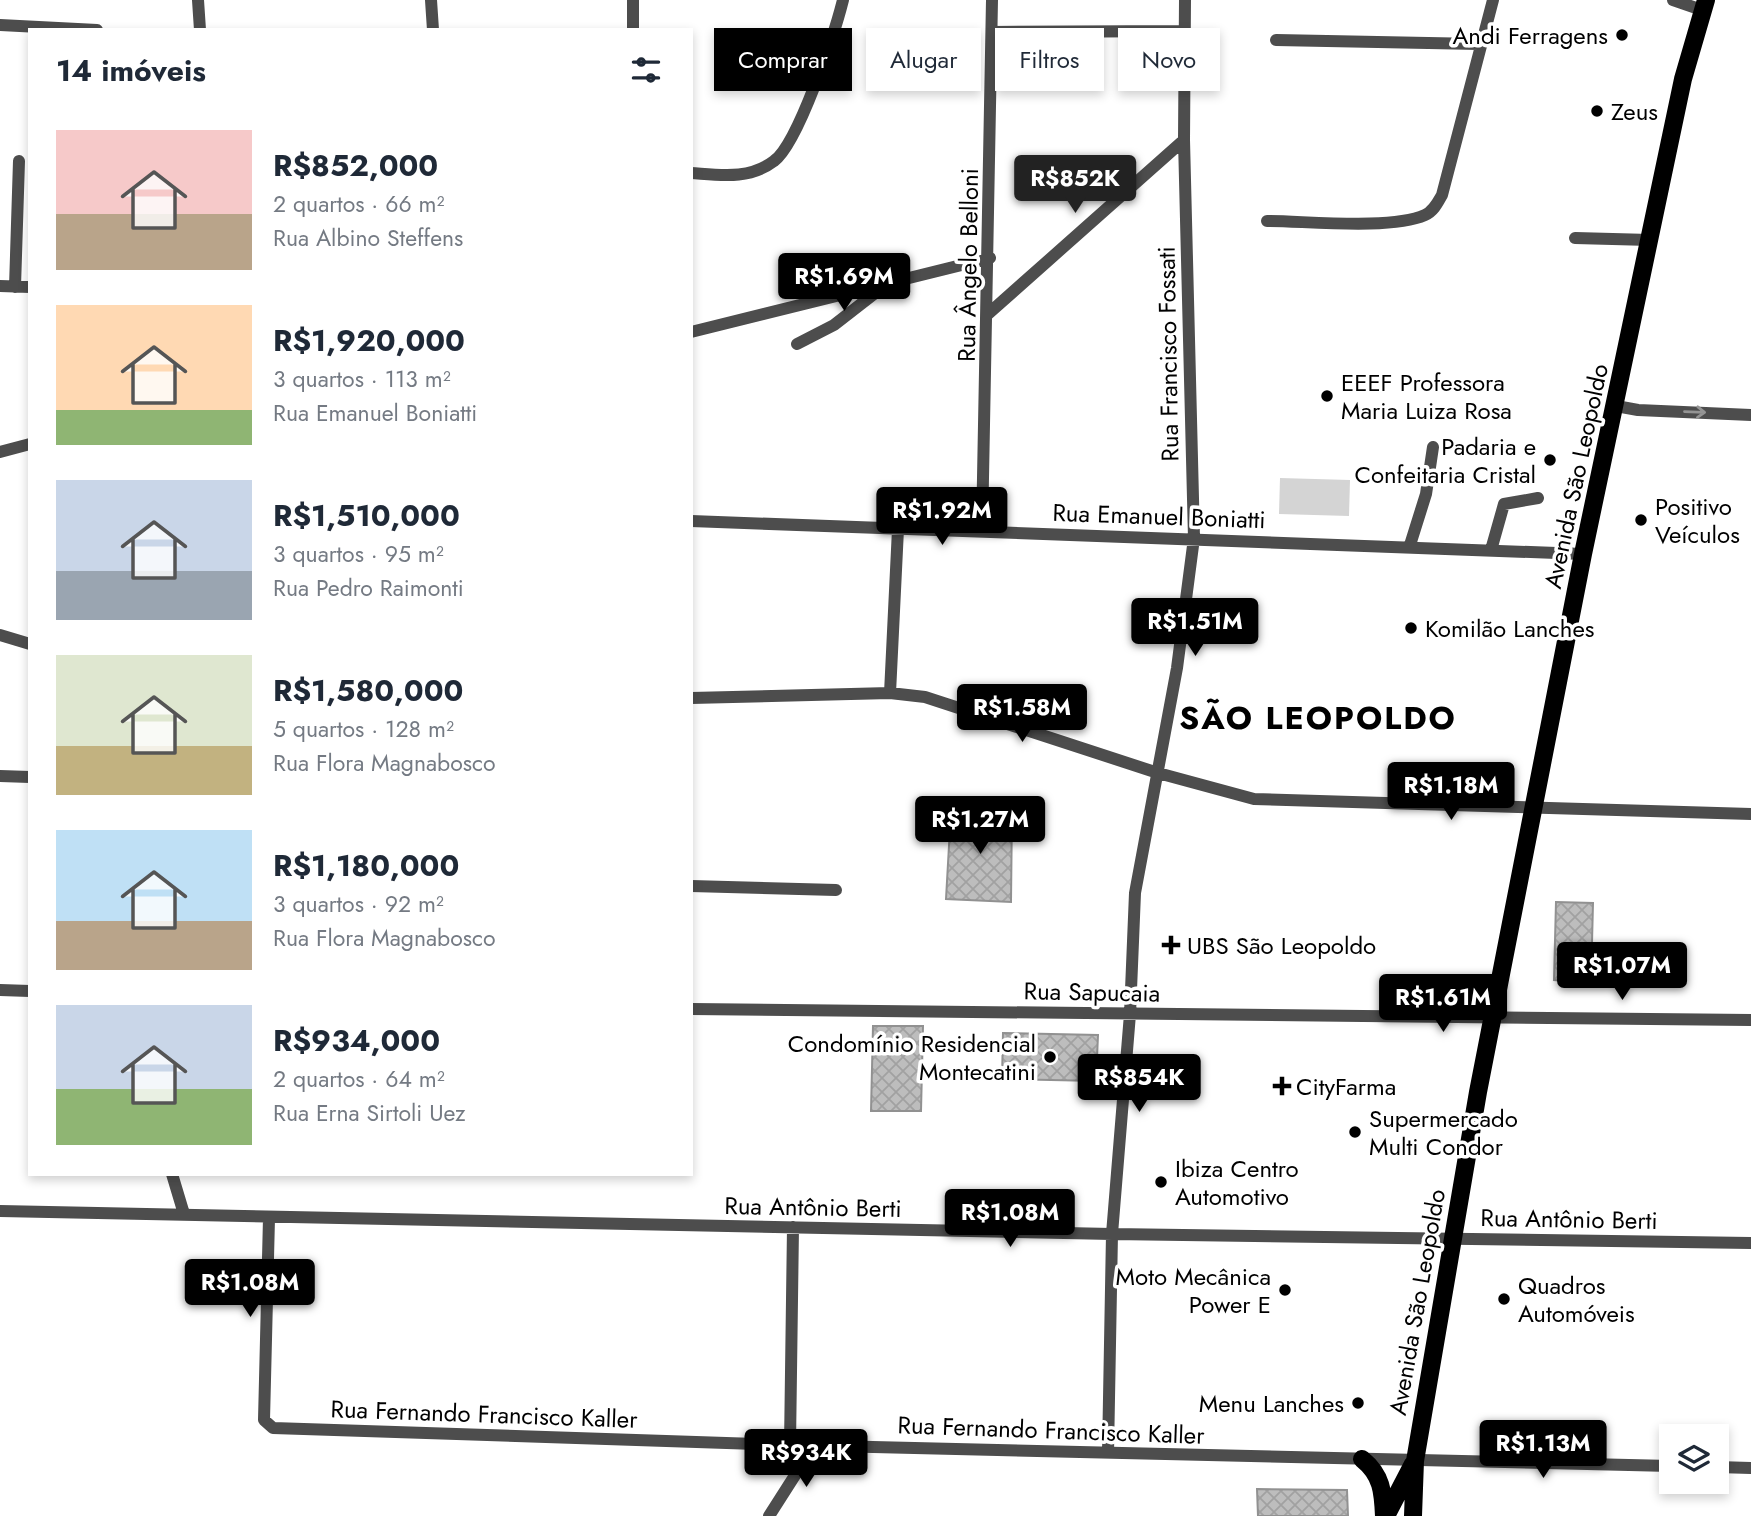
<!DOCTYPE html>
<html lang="pt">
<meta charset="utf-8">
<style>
:root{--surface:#fff;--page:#f2f2f3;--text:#1f2937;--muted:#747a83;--accent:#000}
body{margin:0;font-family:Jost,sans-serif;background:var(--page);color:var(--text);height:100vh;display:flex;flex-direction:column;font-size:26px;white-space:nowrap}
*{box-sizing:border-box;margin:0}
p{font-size:23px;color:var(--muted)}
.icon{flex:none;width:38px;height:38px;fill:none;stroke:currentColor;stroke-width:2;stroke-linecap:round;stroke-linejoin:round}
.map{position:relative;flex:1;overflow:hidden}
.side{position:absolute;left:28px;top:28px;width:665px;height:1148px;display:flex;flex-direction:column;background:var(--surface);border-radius:0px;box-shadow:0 4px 10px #0003}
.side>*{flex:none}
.banner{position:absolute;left:714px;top:28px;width:665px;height:63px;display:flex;gap:14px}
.buttons{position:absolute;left:1659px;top:1424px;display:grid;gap:14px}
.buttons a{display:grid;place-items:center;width:70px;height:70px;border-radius:0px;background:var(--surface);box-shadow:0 4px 10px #0003;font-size:35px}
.price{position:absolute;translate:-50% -60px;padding:0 16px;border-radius:7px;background:var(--accent);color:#fff;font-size:23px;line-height:46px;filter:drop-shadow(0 2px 4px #0008)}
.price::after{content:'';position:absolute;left:50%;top:42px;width:21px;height:16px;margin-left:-10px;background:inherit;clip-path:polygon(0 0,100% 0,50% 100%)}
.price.current{background:#222;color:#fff}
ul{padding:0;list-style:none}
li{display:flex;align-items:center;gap:21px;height:175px;padding:0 28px}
li span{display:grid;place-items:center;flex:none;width:196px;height:140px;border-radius:0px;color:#555}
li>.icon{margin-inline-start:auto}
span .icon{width:84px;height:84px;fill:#fffc;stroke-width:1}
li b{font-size:30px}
h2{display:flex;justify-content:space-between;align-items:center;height:84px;padding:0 28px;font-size:30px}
.chip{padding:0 24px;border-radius:0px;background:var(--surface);box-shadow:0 4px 10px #0003;font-size:24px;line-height:63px}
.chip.current{background:var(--accent);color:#fff}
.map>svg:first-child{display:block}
</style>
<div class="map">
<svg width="1751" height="1516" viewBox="0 0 1751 1516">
<defs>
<pattern id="building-cross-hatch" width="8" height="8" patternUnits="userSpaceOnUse" patternTransform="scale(1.75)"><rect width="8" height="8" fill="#bdbdbd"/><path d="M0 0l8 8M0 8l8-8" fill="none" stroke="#a1a1a1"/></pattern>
</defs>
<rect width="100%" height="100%" fill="#fff"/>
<!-- grass -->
<path fill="#d4d4d4" d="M 1280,478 L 1350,480 L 1349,516 L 1279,514 Z"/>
<!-- building -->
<path fill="url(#building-cross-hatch)" stroke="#919191" stroke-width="2" d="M 1012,809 L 1011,902 L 946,899 L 951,810 Z
M 1556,902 L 1593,903 L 1591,983 L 1554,980 Z
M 873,1026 L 923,1026 L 921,1111 L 871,1111 Z
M 1003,1033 L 1098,1035 L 1096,1081 L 1002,1079 Z
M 1257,1489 L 1347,1490 L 1348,1516 L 1258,1516 Z"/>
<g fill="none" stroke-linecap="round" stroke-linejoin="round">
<!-- minor -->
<path stroke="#4d4d4d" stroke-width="12" d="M 198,0 L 200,30
M 431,0 L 433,30
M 633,0 L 633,30
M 1673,0 L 1702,10
M 0,25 L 97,30
M 992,32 L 1184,31
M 1276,40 L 1479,44
M 691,173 C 720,175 749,180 774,161 C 798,144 835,32 843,0
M 1267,221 C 1306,221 1391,230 1425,215 C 1434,211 1438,202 1442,195 L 1493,0
M 1575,238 L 1650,240
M 0,286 L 30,287
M 15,287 L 19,161
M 988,314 L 1184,140
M 691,332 L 990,258
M 797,344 L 834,325 L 879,290
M 1616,406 L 1638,410 L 1751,415
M 0,452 L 30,444
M 691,521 L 1583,554
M 982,531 L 992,0
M 1410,545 L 1426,494 L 1433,447
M 1491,550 L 1504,504 L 1538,498
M 0,635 L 30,644
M 890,693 L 898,529
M 691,698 L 890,693 L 925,697 L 1158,773 L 1254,799 L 1751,814
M 0,776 L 30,777
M 691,886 L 836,890
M 0,990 L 30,991
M 691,1009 L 1751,1020
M 172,1174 L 184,1214
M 0,1211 L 1112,1234 L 1751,1243
M 269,1218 L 264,1420 L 273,1428 L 790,1445 L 1671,1466
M 790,1445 L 793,1227
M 1108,1453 L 1112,1234 L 1130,1014 L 1135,893 L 1177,668 L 1194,538 L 1184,140 L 1185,0
M 1717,1467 L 1751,1468
M 769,1516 L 815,1444"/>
<!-- major -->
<path stroke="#000" stroke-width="18" d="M 1362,1459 C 1382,1475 1383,1492 1384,1516
M 1386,1516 L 1413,1464
M 1413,1516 L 1415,1461 L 1478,1092 L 1583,554 L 1683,79 L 1706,0"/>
</g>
<!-- one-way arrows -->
<defs><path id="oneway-shaft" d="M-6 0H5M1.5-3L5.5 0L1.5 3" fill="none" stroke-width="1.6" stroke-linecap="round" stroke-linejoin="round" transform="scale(1.75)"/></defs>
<use stroke="#949494" href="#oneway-shaft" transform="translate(1695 412) rotate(2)"/>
<!-- markers -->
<g fill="#000" stroke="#fff" stroke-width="2.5">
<circle cx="1622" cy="35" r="7"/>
<circle cx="1597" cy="111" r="7"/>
<circle cx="1327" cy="396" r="7"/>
<circle cx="1550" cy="460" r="7"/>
<circle cx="1641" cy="520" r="7"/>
<circle cx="1411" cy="628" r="7"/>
<path d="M1167.5 934.5h7v7h7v7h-7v7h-7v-7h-7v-7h7z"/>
<circle cx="1050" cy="1057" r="7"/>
<path d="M1278.5 1075.5h7v7h7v7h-7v7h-7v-7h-7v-7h7z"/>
<circle cx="1355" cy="1132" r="7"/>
<circle cx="1161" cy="1182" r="7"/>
<circle cx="1285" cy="1290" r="7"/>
<circle cx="1504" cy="1299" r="7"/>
<circle cx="1358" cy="1403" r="7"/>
</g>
<g text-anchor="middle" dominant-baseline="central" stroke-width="7" stroke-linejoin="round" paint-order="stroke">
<!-- poi labels -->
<g font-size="24" fill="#000" stroke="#fff" text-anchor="start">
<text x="1608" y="35" text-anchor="end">Andi Ferragens</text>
<text x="1611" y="111">Zeus</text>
<text x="1341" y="382">EEEF Professora<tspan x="1341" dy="28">Maria Luiza Rosa</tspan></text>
<text x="1536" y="446" text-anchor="end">Padaria e<tspan x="1536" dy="28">Confeitaria Cristal</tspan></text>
<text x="1655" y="506">Positivo<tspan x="1655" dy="28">Veículos</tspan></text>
<text x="1425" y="628">Komilão Lanches</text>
<text x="1187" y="945">UBS São Leopoldo</text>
<text x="1036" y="1043" text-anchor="end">Condomínio Residencial<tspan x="1036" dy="28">Montecatini</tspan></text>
<text x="1296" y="1086">CityFarma</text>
<text x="1369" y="1118">Supermercado<tspan x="1369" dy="28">Multi Condor</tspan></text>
<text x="1175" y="1168">Ibiza Centro<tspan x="1175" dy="28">Automotivo</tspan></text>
<text x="1271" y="1276" text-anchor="end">Moto Mecânica<tspan x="1271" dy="28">Power E</tspan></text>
<text x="1518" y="1285">Quadros<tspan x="1518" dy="28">Automóveis</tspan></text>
<text x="1344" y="1403" text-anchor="end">Menu Lanches</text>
</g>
<!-- street labels -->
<g font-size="24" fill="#000" stroke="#fff">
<text transform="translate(968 265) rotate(-89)">Rua Ângelo Belloni</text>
<text transform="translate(1168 354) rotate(-91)">Rua Francisco Fossati</text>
<text transform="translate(1576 476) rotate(-78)">Avenida São Leopoldo</text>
<text transform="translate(1159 516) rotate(2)">Rua Emanuel Boniatti</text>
<text transform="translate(1092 992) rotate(1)">Rua Sapucaia</text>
<text transform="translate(813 1207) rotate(1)">Rua Antônio Berti</text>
<text transform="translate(1569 1219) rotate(1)">Rua Antônio Berti</text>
<text transform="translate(1417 1302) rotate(-80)">Avenida São Leopoldo</text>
<text transform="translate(484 1414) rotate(2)">Rua Fernando Francisco Kaller</text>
<text transform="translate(1051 1430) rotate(2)">Rua Fernando Francisco Kaller</text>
</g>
<!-- district labels -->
<g font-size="32" font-weight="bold" letter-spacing="2" fill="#000" stroke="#fff">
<text x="1318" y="718">SÃO LEOPOLDO</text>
</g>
</g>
</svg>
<div class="buttons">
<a><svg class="icon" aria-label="layers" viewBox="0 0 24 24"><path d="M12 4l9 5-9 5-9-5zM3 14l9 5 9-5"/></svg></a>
</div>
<b class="price current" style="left:1075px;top:215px">R$852K</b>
<b class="price" style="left:844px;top:313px">R$1.69M</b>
<b class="price" style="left:942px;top:547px">R$1.92M</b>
<b class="price" style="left:1195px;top:658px">R$1.51M</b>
<b class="price" style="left:1022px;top:744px">R$1.58M</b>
<b class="price" style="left:1451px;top:822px">R$1.18M</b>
<b class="price" style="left:980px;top:856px">R$1.27M</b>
<b class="price" style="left:1622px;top:1002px">R$1.07M</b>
<b class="price" style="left:1443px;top:1034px">R$1.61M</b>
<b class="price" style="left:1139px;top:1114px">R$854K</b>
<b class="price" style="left:1010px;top:1249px">R$1.08M</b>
<b class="price" style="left:250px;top:1319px">R$1.08M</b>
<b class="price" style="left:1543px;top:1480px">R$1.13M</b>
<b class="price" style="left:806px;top:1489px">R$934K</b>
<div class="banner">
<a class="chip current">Comprar</a>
<a class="chip">Alugar</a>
<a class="chip">Filtros</a>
<a class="chip">Novo</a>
</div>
<section class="side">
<h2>14 imóveis<svg class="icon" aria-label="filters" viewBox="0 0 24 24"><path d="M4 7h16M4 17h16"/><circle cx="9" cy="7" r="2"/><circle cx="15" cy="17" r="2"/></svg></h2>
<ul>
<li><span style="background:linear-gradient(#f6c9c9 60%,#b9a48a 0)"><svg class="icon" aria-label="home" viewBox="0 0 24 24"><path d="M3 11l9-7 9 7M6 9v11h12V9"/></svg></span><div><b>R$852,000</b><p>2 quartos · 66 m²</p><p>Rua Albino Steffens</p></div></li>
<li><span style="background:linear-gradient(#ffd9b3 75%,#8fb573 0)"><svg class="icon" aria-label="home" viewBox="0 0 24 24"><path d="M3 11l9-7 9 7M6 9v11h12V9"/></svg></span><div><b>R$1,920,000</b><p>3 quartos · 113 m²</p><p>Rua Emanuel Boniatti</p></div></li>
<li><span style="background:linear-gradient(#c9d6e8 65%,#9aa5b1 0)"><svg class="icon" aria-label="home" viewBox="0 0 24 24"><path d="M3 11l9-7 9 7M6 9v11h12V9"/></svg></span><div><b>R$1,510,000</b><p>3 quartos · 95 m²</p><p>Rua Pedro Raimonti</p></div></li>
<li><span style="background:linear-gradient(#dfe7d0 65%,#c2b280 0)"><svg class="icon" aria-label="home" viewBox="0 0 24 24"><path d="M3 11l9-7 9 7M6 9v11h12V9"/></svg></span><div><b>R$1,580,000</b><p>5 quartos · 128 m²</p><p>Rua Flora Magnabosco</p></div></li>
<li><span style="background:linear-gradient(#bfe0f5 65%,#b9a48a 0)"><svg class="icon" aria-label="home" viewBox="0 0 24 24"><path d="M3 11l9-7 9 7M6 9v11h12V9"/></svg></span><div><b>R$1,180,000</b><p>3 quartos · 92 m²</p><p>Rua Flora Magnabosco</p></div></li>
<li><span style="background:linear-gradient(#c9d6e8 60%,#8fb573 0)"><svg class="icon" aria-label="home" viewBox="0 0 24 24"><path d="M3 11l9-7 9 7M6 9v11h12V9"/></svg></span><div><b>R$934,000</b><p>2 quartos · 64 m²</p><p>Rua Erna Sirtoli Uez</p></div></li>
</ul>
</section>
</div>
